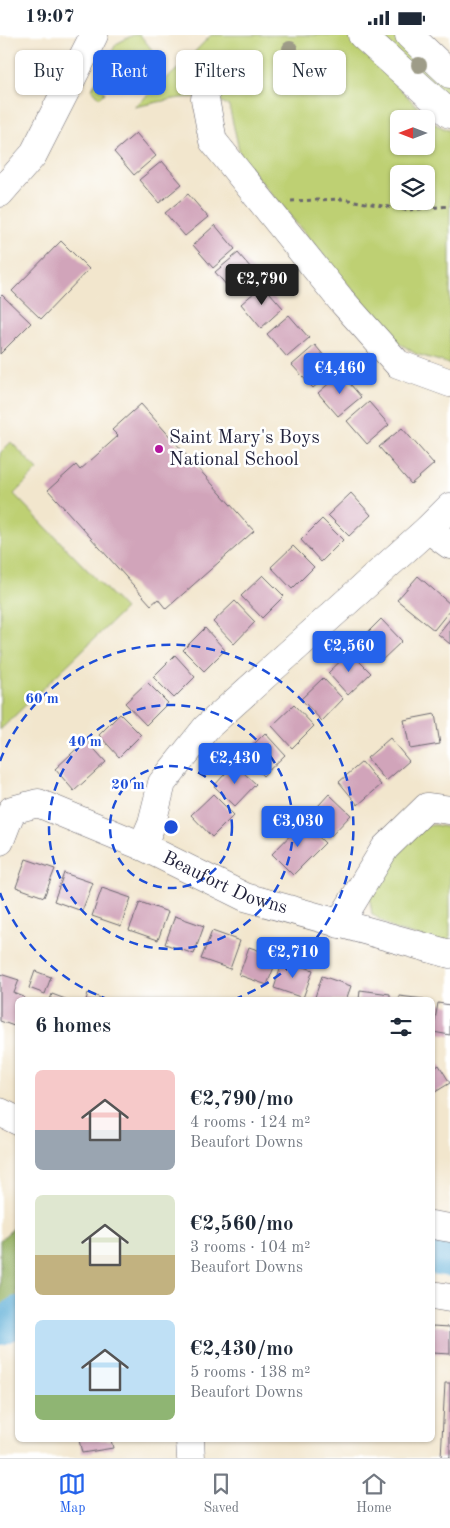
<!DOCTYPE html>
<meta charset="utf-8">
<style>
:root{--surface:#fff;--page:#f6f6f7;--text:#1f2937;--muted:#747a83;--line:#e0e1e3;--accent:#2563eb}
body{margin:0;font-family:"Old Standard TT",serif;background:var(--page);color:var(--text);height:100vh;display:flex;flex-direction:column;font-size:19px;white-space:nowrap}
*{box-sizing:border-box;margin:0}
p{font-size:16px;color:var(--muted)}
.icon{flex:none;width:28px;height:28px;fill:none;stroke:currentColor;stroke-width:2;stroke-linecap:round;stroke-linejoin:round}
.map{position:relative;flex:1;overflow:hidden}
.drawer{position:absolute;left:15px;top:962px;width:420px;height:445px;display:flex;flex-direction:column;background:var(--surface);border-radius:8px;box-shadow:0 1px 4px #0004}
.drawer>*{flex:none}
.hud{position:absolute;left:15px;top:15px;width:420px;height:45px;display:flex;gap:10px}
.needle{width:32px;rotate:270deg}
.tools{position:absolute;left:390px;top:75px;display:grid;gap:10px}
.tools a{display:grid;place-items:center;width:45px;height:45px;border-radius:8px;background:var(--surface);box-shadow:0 1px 4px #0004;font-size:25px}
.price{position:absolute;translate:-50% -42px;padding:0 11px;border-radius:5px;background:var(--accent);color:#fff;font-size:16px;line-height:32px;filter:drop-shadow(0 1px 2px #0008)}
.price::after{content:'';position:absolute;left:50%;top:30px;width:15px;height:11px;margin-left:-8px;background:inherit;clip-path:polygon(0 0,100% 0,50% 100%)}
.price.selected{background:#222;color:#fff}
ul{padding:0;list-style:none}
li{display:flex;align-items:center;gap:15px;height:125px;padding:0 20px}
li span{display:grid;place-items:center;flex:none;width:140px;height:100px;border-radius:8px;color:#555}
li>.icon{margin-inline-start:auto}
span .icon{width:60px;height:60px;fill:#fffc;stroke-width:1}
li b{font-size:21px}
h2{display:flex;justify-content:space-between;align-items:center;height:60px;padding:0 20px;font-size:21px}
.chip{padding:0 18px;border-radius:8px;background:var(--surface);box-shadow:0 1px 4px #0004;font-size:18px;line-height:45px}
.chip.selected{background:var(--accent);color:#fff}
.status{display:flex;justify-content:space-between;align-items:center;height:35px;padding:0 25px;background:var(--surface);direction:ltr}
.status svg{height:14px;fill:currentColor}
.menu{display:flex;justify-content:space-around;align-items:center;height:70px;border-top:1px solid var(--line);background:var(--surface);font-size:14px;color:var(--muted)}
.menu a{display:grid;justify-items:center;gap:2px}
.menu .selected{color:var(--accent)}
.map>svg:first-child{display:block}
</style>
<div class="status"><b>19:07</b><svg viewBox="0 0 49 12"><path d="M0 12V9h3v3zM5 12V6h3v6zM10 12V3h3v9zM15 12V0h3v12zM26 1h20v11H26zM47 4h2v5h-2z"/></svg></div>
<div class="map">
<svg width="450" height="1423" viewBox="0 0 450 1423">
<rect width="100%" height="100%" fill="#fff"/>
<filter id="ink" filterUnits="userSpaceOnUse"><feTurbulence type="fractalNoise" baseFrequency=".02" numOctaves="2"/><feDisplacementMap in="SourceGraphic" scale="10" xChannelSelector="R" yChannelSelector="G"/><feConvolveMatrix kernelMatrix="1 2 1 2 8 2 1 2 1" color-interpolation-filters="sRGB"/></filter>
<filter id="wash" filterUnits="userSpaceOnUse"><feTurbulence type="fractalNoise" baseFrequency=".0096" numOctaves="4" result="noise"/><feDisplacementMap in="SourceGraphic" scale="20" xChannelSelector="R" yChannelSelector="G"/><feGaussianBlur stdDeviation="1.12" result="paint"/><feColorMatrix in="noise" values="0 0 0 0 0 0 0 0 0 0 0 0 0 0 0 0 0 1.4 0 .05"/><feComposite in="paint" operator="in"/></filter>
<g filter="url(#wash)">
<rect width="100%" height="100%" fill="#f2e6cd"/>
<!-- green -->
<path fill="#bed073" stroke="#707957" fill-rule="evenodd" d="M 133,0 L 140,0 L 154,17 L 127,45 L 116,33 L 100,50 L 105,58 L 100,63 L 92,54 L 116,9 Z
M 211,0 L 348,0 L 433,88 L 450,96 L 450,329 L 416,319 L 396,306 L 241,123 L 229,71 C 203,53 163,67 134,72 L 180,32 ZM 399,84 L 426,84 L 426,111 L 399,111 ZM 399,139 L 426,139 L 426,166 L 399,166 Z
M 378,0 L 403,0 L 450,44 L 450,67 Z
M 11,407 L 38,435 L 14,459 L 125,574 L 0,695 L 0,418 Z
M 435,790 L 450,793 L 450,909 L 395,895 L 372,879 L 369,859 L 404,807 L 422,791 Z"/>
<!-- forest -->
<path fill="#96b265" stroke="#5c6a50" d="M 17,1190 L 17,1297 L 0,1310 L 0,1205 Z"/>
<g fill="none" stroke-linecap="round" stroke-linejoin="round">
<!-- river -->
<path stroke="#5aacd5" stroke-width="36" d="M 432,1221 L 450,1224
M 0,1292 L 9,1288 L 18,1279"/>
</g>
<g id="blocks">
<!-- building -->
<path fill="#d1a4ba" d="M 136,98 L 156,121 L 134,140 L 114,117 Z
M 162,126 L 182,149 L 159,168 L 139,145 Z
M 188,159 L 208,182 L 185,201 L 165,178 Z
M 215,190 L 235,214 L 213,233 L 193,210 Z
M 61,206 L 89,234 L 41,284 L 12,256 Z
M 238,218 L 258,241 L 235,260 L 215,237 Z
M 263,250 L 283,273 L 261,293 L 241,269 Z
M 2,260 L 31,288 L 0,319 L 0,262 Z
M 289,280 L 309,303 L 287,322 L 267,299 Z
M 315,310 L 335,334 L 313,353 L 292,330 Z
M 341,338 L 361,362 L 338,381 L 318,358 Z
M 369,367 L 389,390 L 367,409 L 347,386 Z
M 141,369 L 254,496 L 166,574 L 158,564 L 151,570 L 48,455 L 76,430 L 80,435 L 118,401 L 112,395 Z
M 402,393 L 434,429 L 411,449 L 379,412 Z
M 351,458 L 371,480 L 349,501 L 328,480 Z
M 322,484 L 343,505 L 321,527 L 301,505 Z
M 293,511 L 314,532 L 292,554 L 271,532 Z
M 263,540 L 284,561 L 262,583 L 241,561 Z
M 418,541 L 450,569 L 450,575 L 434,595 L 397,565 Z
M 235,566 L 255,587 L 234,609 L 213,587 Z
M 381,584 L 402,606 L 380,627 L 359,606 Z
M 450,584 L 450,609 L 438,599 Z
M 205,593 L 225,615 L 204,636 L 183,615 Z
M 350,617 L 371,638 L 348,660 L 328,638 Z
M 175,620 L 195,642 L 174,663 L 153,642 Z
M 323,643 L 343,664 L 322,686 L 301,664 Z
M 147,647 L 168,668 L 146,690 L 125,668 Z
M 294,670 L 314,691 L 292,713 L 272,691 Z
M 120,679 L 141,700 L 119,722 L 99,700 Z
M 435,679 L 440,709 L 410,714 L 404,685 Z
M 265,698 L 285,720 L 263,741 L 243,720 Z
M 390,703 L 409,726 L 386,746 L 367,723 Z
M 86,705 L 106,727 L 74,756 L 55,734 Z
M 362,727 L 381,750 L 358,770 L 339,747 Z
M 234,729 L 256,749 L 235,771 L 214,751 Z
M 213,759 L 234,780 L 212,802 L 191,780 Z
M 329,759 L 351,780 L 330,802 L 308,782 Z
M 303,787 L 325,808 L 293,840 L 272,819 Z
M 26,824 L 55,834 L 44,862 L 16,852 Z
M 64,838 L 93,848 L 82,876 L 54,866 Z
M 102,853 L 131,863 L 121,891 L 92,881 Z
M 140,867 L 168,877 L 158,905 L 129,895 Z
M 175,881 L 204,891 L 194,919 L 165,909 Z
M 212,896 L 240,906 L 230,934 L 201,924 Z
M 249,912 L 278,922 L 267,950 L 239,940 Z
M 283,925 L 313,935 L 303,963 L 274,953 Z
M 35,936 L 51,942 L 45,959 L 29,953 Z
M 0,939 L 19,945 L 14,958 L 24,962 L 23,965 L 18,965 L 18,981 L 14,991 L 0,986 Z
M 322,941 L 351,951 L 346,965 L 314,965 Z
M 360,955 L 390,959 L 390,965 L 359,965 Z
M 88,958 L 106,965 L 86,965 Z
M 52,959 L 68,965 L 50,965 Z
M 399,961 L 424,964 L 424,965 L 399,965 Z
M 438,968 L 450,970 L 450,1000 L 433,997 Z
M 439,1030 L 450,1048 L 432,1059 L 432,1035 Z
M 432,1291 L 450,1292 L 450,1319 L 432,1318 Z
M 445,1348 L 450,1348 L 450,1423 L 441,1423 Z
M 79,1405 L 111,1405 L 113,1413 L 82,1418 Z"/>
</g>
</g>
<g filter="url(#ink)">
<use href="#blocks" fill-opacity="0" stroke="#6b676e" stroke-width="1"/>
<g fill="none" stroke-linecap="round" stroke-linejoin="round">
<defs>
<g id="minor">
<path d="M 205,64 L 213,106 L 341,265 L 398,329 L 450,348"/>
<path d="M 428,494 L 450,510"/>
<path id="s1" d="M 0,806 L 12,775 L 38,768 L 142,811 L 245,862 L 450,919"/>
<path d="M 142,811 L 152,788 L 162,748 L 206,693 L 428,494 L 450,472"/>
<path d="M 339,889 L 385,813 L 427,772 L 450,775"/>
<path d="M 432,1260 L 450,1263"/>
<path d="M 190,1405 L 191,1423"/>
</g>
<path id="major" d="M 362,0 L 450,79
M 409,0 L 450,39
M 0,158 L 33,120 L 94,0
M 0,1077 L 18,1086
M 432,1190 L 450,1193"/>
</defs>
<!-- minor casing -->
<use href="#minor" stroke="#6b676e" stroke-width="29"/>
<!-- major casing -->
<use href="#major" stroke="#6b676e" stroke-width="29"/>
<!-- path -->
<path stroke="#6b676e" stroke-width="3" stroke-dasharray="4 4" stroke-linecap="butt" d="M 291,166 L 343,164 L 406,175 L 450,171"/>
<!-- minor -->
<use href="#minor" stroke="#fff" stroke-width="28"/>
<!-- major -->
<use href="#major" stroke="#fff" stroke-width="28"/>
</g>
<!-- trees -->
<g fill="#9e9c88">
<circle cx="290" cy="14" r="8"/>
<circle cx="419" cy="30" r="8"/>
</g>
</g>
<!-- distance rings -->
<g fill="none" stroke="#1d4ed8" stroke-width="2.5" stroke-dasharray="9 6">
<circle cx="171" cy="792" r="61"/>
<circle cx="171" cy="792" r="122"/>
<path d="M110 965A183 183 0 0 1 0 858M0 726A183 183 0 1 1 232 965"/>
</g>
<!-- markers -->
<circle fill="#b5179e" stroke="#fff" stroke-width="2" cx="159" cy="414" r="5"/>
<g text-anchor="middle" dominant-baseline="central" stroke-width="5" stroke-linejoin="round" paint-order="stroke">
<!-- poi labels -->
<g font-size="19" fill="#22223b" stroke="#fff" text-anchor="start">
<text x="169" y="403">Saint Mary's Boys<tspan x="169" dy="22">National School</tspan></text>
</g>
<!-- street labels -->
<g font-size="19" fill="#22223b" stroke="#fff">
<text stroke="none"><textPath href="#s1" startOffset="264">Beaufort Downs</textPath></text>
</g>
</g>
<circle cx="171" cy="792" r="8" fill="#1d4ed8" stroke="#fff" stroke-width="2.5"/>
<g font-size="15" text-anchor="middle" font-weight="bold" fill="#1d4ed8" stroke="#fff" stroke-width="5" stroke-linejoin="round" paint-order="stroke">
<text x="42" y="668">60 m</text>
<text x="85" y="711">40 m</text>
<text x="128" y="754">20 m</text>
</g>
</svg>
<div class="tools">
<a><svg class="needle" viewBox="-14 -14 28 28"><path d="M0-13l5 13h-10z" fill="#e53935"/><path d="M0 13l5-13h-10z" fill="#747a83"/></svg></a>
<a><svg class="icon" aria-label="layers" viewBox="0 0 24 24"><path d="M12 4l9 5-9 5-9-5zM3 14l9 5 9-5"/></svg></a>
</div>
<b class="price selected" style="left:262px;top:271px">€2,790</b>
<b class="price" style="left:340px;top:360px">€4,460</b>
<b class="price" style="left:349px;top:638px">€2,560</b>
<b class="price" style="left:235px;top:750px">€2,430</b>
<b class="price" style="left:298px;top:813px">€3,030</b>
<b class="price" style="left:293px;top:944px">€2,710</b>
<div class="hud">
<a class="chip">Buy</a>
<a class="chip selected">Rent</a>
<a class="chip">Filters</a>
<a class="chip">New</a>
</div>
<section class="drawer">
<h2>6 homes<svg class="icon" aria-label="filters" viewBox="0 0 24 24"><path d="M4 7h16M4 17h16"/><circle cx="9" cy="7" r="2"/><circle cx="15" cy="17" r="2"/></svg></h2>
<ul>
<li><span style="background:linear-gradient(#f6c9c9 60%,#9aa5b1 0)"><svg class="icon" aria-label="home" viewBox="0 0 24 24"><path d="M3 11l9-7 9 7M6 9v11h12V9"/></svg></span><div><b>€2,790/mo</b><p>4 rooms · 124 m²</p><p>Beaufort Downs</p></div></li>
<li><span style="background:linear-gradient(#dfe7d0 60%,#c2b280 0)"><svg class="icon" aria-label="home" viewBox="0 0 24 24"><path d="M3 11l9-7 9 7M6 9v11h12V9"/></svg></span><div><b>€2,560/mo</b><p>3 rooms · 104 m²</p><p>Beaufort Downs</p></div></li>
<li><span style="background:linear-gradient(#bfe0f5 75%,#8fb573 0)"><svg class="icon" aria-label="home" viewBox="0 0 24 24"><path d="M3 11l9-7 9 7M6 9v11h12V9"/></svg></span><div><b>€2,430/mo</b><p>5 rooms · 138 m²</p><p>Beaufort Downs</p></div></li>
</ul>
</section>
</div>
<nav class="menu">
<a class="selected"><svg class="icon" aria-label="map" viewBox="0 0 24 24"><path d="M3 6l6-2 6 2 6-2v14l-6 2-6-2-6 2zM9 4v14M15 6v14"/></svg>Map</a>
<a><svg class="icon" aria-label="saved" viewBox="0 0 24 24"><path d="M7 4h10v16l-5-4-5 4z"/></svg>Saved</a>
<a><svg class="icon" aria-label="home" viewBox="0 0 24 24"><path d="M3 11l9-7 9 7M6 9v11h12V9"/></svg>Home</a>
</nav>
